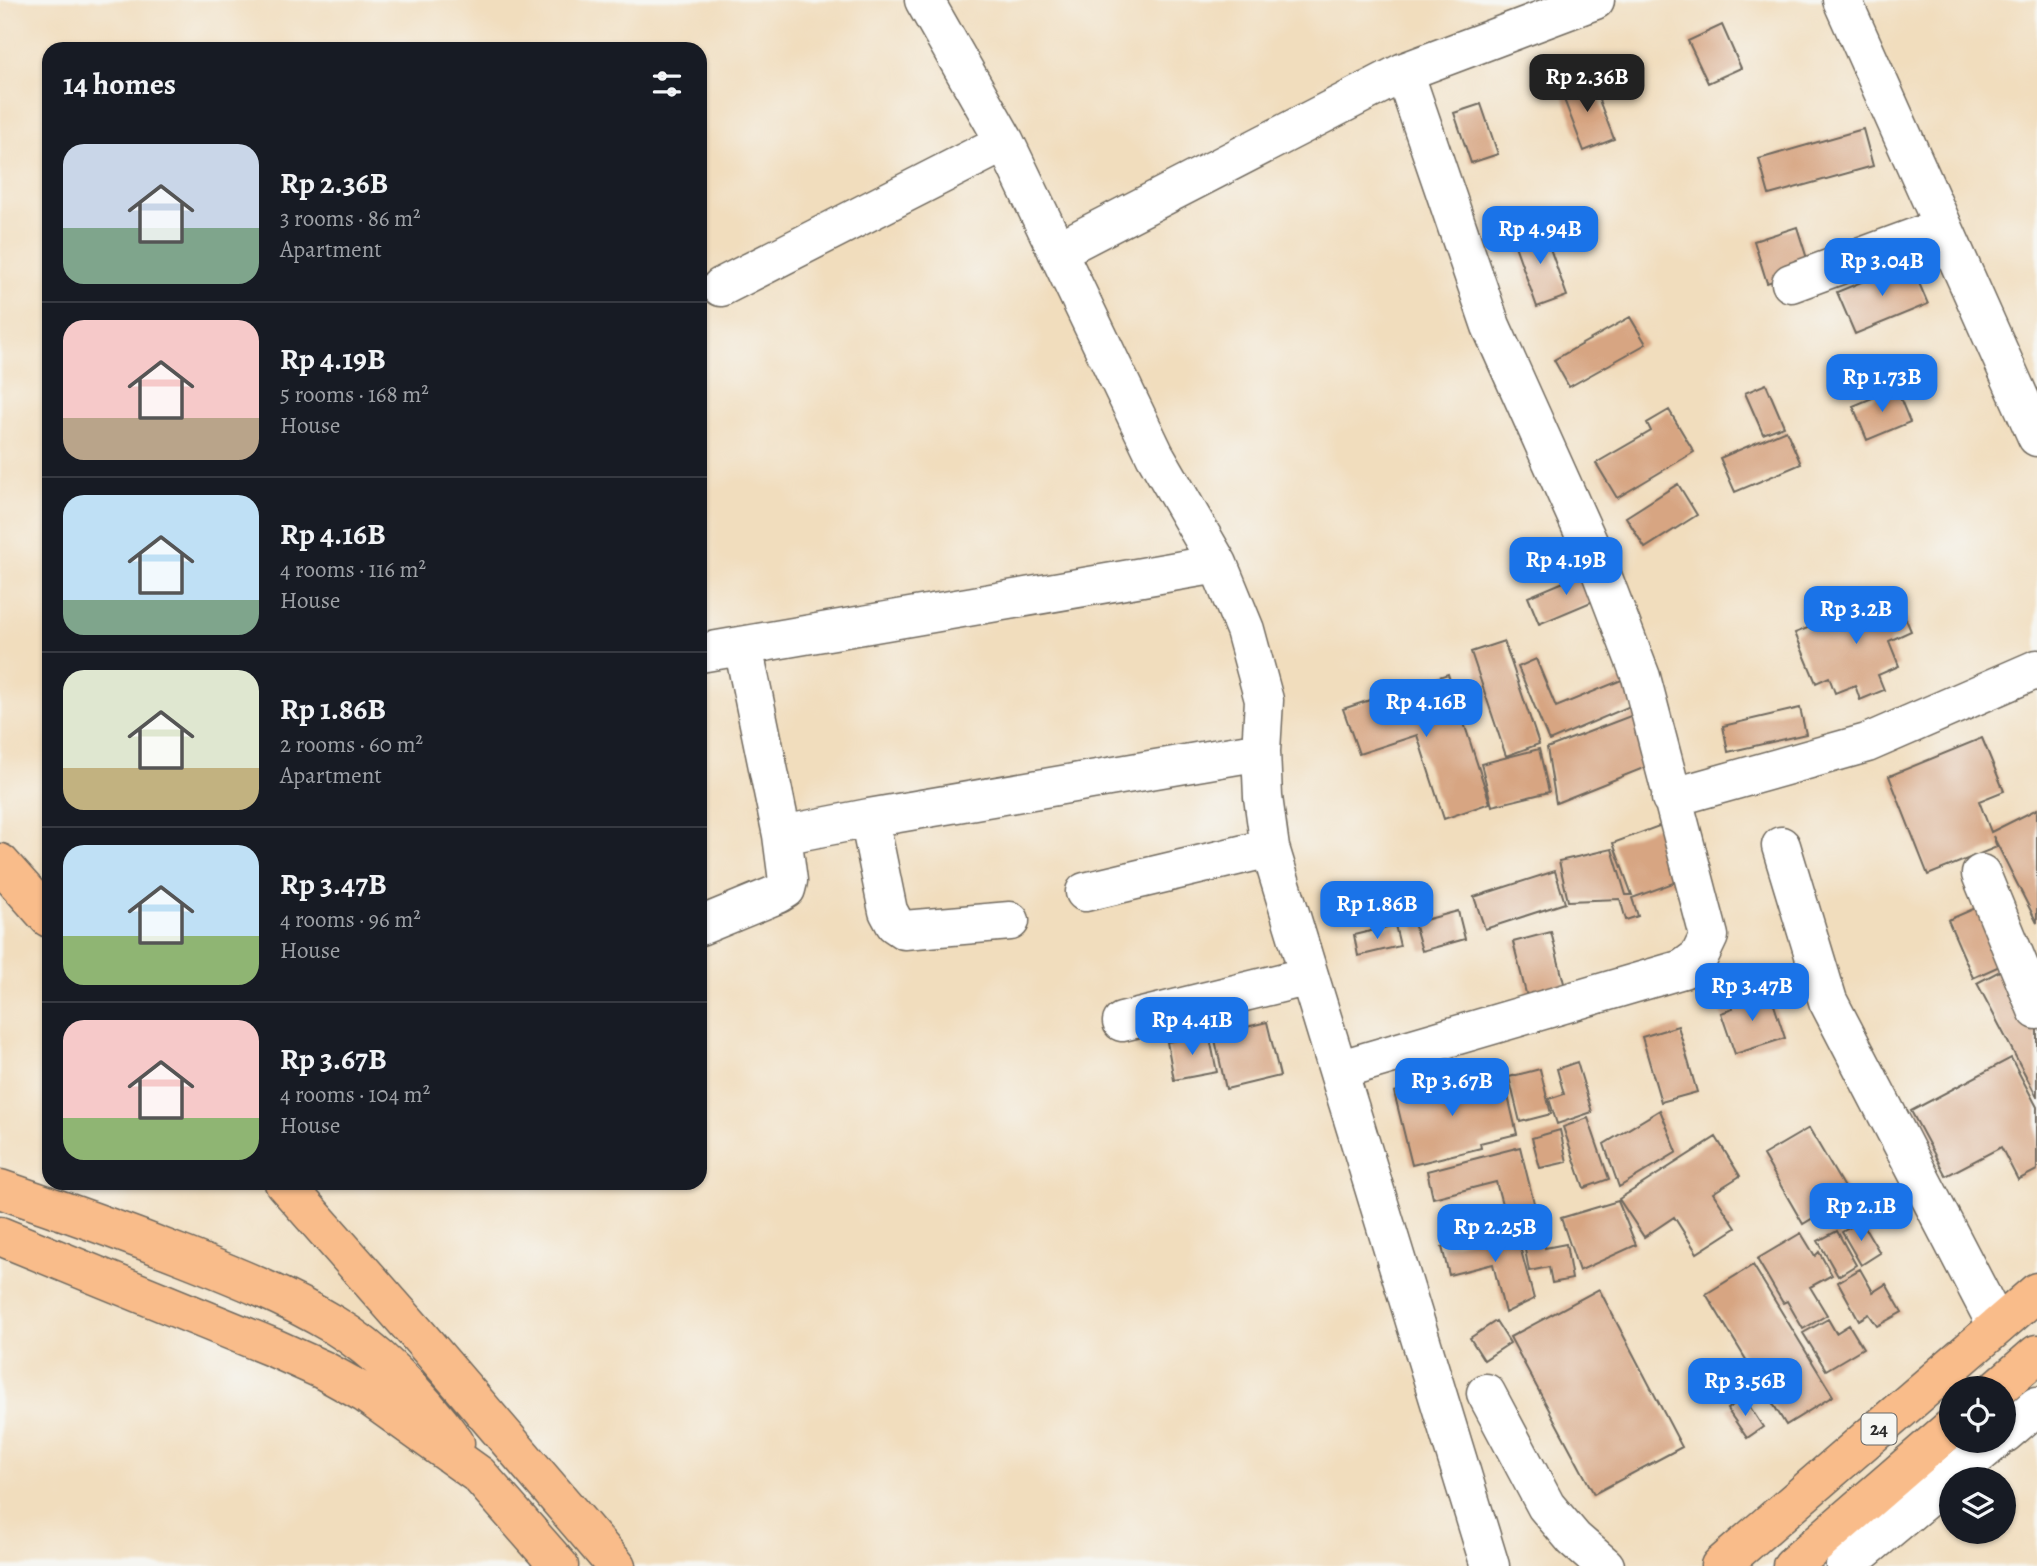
<!DOCTYPE html>
<meta charset="utf-8">
<style>
:root{--surface:#171b24;--page:#242831;--text:#f1f3f6;--muted:#9ea1a6;--line:#363941;--accent:#1a73e8}
body{margin:0;font-family:Alegreya,serif;background:var(--page);color:var(--text);height:100vh;display:flex;flex-direction:column;font-size:26px;white-space:nowrap}
*{box-sizing:border-box;margin:0}
p{font-size:23px;color:var(--muted)}
.icon{flex:none;width:38px;height:38px;fill:none;stroke:currentColor;stroke-width:2;stroke-linecap:round;stroke-linejoin:round}
.map{position:relative;flex:1;overflow:hidden}
.panel{position:absolute;left:42px;top:42px;width:665px;height:1148px;display:flex;flex-direction:column;background:var(--surface);border-radius:21px;box-shadow:0 2px 5px #0004}
.panel>*{flex:none}
.controls{position:absolute;left:1939px;top:1376px;display:grid;gap:14px}
.controls a{display:grid;place-items:center;width:77px;height:77px;border-radius:50%;background:var(--surface);box-shadow:0 2px 5px #0004;font-size:35px}
.price{position:absolute;translate:-50% -60px;padding:0 16px;border-radius:14px;background:var(--accent);color:#fff;font-size:23px;line-height:46px;filter:drop-shadow(0 2px 4px #0008)}
.price::after{content:'';position:absolute;left:50%;top:42px;width:21px;height:16px;margin-left:-10px;background:inherit;clip-path:polygon(0 0,100% 0,50% 100%)}
.price.active{background:#222;color:#fff}
ul{padding:0;list-style:none}
li{display:flex;align-items:center;gap:21px;height:175px;padding:0 21px}
li+li{border-top:2px solid var(--line)}
li span{display:grid;place-items:center;flex:none;width:196px;height:140px;border-radius:21px;color:#555}
li>.icon{margin-inline-start:auto}
span .icon{width:84px;height:84px;fill:#fffc;stroke-width:1}
li b{font-size:30px}
h2{display:flex;justify-content:space-between;align-items:center;height:84px;padding:0 21px;font-size:30px}
.map>svg:first-child{display:block}
</style>
<div class="map">
<svg width="2037" height="1566" viewBox="0 0 2037 1566">
<rect width="100%" height="100%" fill="#f6f6f2"/>
<filter id="ink" filterUnits="userSpaceOnUse"><feTurbulence type="fractalNoise" baseFrequency=".0143" numOctaves="2"/><feDisplacementMap in="SourceGraphic" scale="14" xChannelSelector="R" yChannelSelector="G"/><feConvolveMatrix kernelMatrix="1 2 1 2 8 2 1 2 1" color-interpolation-filters="sRGB"/></filter>
<filter id="wash" filterUnits="userSpaceOnUse"><feTurbulence type="fractalNoise" baseFrequency=".00686" numOctaves="4" result="noise"/><feDisplacementMap in="SourceGraphic" scale="28" xChannelSelector="R" yChannelSelector="G"/><feGaussianBlur stdDeviation="1.57" result="paint"/><feColorMatrix in="noise" values="0 0 0 0 0 0 0 0 0 0 0 0 0 0 0 0 0 1.4 0 .05"/><feComposite in="paint" operator="in"/></filter>
<g filter="url(#wash)">
<rect width="100%" height="100%" fill="#f1ddbd"/>
<g id="blocks">
<!-- building -->
<path fill="#d7a582" d="M 1722,25 L 1741,68 L 1708,83 L 1688,41 Z
M 1590,77 L 1614,139 L 1584,151 L 1560,89 Z
M 1481,104 L 1498,154 L 1471,163 L 1454,113 Z
M 1863,129 L 1873,166 L 1769,195 L 1759,159 Z
M 1542,226 L 1567,296 L 1537,307 L 1512,237 Z
M 1797,227 L 1810,268 L 1767,283 L 1754,241 Z
M 1910,262 L 1928,304 L 1855,334 L 1837,292 Z
M 1630,317 L 1646,344 L 1569,387 L 1554,360 Z
M 1766,384 L 1784,426 L 1763,434 L 1745,393 Z
M 1896,388 L 1910,422 L 1867,440 L 1853,406 Z
M 1669,410 L 1694,452 L 1617,498 L 1596,463 L 1651,431 L 1647,423 Z
M 1786,430 L 1801,464 L 1735,492 L 1720,458 Z
M 1678,484 L 1697,515 L 1645,548 L 1626,517 Z
M 1592,570 L 1603,597 L 1539,624 L 1528,597 Z
M 1895,593 L 1911,631 L 1889,641 L 1899,666 L 1878,675 L 1884,690 L 1860,700 L 1855,685 L 1835,693 L 1829,677 L 1816,683 L 1795,633 Z
M 1504,641 L 1539,744 L 1506,756 L 1471,652 Z
M 1536,659 L 1556,707 L 1624,679 L 1635,704 L 1549,741 L 1518,667 Z
M 1448,674 L 1490,803 L 1444,819 L 1417,735 L 1359,754 L 1343,709 Z
M 1800,708 L 1806,734 L 1728,752 L 1723,726 Z
M 1646,710 L 1661,761 L 1556,803 L 1547,748 Z
M 1982,738 L 2004,791 L 1979,801 L 1991,832 L 2037,809 L 2037,923 L 1993,836 L 1997,847 L 1928,875 L 1889,776 Z
M 1539,749 L 1549,792 L 1492,806 L 1481,764 Z
M 1667,823 L 1687,878 L 1632,898 L 1638,916 L 1626,920 L 1620,899 L 1568,901 L 1559,861 L 1612,849 L 1626,895 L 1632,895 L 1613,843 Z
M 1555,871 L 1565,903 L 1485,929 L 1474,897 Z
M 1987,903 L 2013,960 L 1973,978 L 1948,920 Z
M 1458,911 L 1465,939 L 1422,951 L 1414,923 Z
M 1395,925 L 1400,946 L 1358,956 L 1354,935 Z
M 1551,932 L 1568,999 L 1530,1009 L 1513,942 Z
M 2009,966 L 2037,1019 L 2037,1097 L 1977,983 Z
M 1750,991 L 1753,1002 L 1771,996 L 1785,1038 L 1735,1054 L 1721,1013 L 1733,1009 L 1729,998 Z
M 1267,1022 L 1280,1076 L 1226,1089 L 1214,1035 Z
M 1678,1026 L 1697,1092 L 1661,1102 L 1642,1037 Z
M 1209,1034 L 1217,1072 L 1174,1080 L 1167,1042 Z
M 2011,1058 L 2037,1107 L 2037,1170 L 2018,1180 L 2001,1147 L 1946,1176 L 1911,1111 Z
M 1577,1062 L 1592,1112 L 1557,1124 L 1549,1099 L 1564,1094 L 1557,1069 Z
M 1540,1069 L 1551,1114 L 1520,1122 L 1509,1077 Z
M 1463,1075 L 1465,1081 L 1484,1077 L 1489,1096 L 1507,1092 L 1517,1134 L 1480,1143 L 1481,1148 L 1412,1165 L 1394,1092 Z
M 1660,1110 L 1677,1152 L 1619,1187 L 1604,1144 Z
M 1588,1118 L 1609,1179 L 1584,1188 L 1563,1127 Z
M 1809,1128 L 1849,1196 L 1803,1224 L 1763,1155 Z
M 1560,1130 L 1567,1162 L 1540,1168 L 1532,1138 Z
M 1716,1137 L 1740,1176 L 1713,1193 L 1736,1228 L 1697,1253 L 1674,1217 L 1644,1237 L 1619,1199 Z
M 1520,1147 L 1535,1207 L 1505,1215 L 1496,1182 L 1433,1198 L 1427,1171 Z
M 1618,1201 L 1636,1245 L 1579,1271 L 1561,1218 Z
M 1861,1221 L 1880,1253 L 1861,1265 L 1842,1232 Z
M 1540,1224 L 1545,1248 L 1566,1244 L 1572,1279 L 1552,1283 L 1549,1267 L 1529,1271 L 1521,1228 Z
M 1515,1228 L 1534,1299 L 1505,1313 L 1493,1264 L 1449,1275 L 1442,1247 Z
M 1837,1231 L 1856,1265 L 1838,1276 L 1818,1241 Z
M 1801,1233 L 1815,1256 L 1819,1252 L 1832,1275 L 1810,1287 L 1827,1315 L 1803,1329 L 1787,1301 L 1783,1303 L 1757,1259 Z
M 1753,1265 L 1833,1396 L 1786,1425 L 1706,1294 Z
M 1860,1269 L 1873,1292 L 1886,1284 L 1902,1312 L 1877,1326 L 1869,1314 L 1859,1320 L 1838,1282 Z
M 1599,1289 L 1682,1447 L 1594,1494 L 1510,1337 Z
M 1828,1319 L 1836,1333 L 1849,1325 L 1863,1348 L 1826,1370 L 1803,1333 Z
M 1496,1321 L 1510,1343 L 1484,1360 L 1470,1338 Z
M 1744,1398 L 1763,1427 L 1747,1438 L 1727,1409 Z"/>
</g>
</g>
<g filter="url(#ink)">
<use href="#blocks" fill-opacity="0" stroke="#70695e" stroke-width="2"/>
<g fill="none" stroke-linecap="round" stroke-linejoin="round">
<defs>
<path id="minor" d="M 924,0 L 1005,142 L 1155,455 L 1218,564 L 1245,630 L 1264,700 L 1261,751 L 1263,797 L 1270,848 L 1490,1566
M 1842,0 L 2037,437
M 1057,251 L 1404,72 L 1595,0
M 1791,283 L 1943,227
M 721,287 L 1005,142
M 700,653 L 1218,564
M 1671,798 L 1867,743 L 2037,669
M 869,818 L 888,911 L 895,924 L 904,930 L 1010,921
M 782,835 L 869,818 L 1261,751
M 1781,846 L 1828,1001 L 1997,1326
M 1981,874 L 2037,1010
M 1085,892 L 1270,848
M 700,926 L 778,894 L 786,889 L 788,881 L 782,835 L 743,646
M 1122,1022 L 1309,976
M 1338,1070 L 1683,969 L 1699,957 L 1709,936 L 1641,677 L 1597,562 L 1491,326 L 1404,72
M 1486,1393 L 1546,1506 L 1574,1539 L 1605,1566
M 2004,1434 L 2037,1406
M 1845,1566 L 1996,1440"/>
<path id="highway" d="M 0,863 L 49,918
M 284,1183 L 418,1335 L 616,1566
M 0,1189 C 62,1210 123,1232 184,1256 C 235,1276 287,1297 334,1325 C 382,1354 422,1398 455,1443
M 0,1236 L 274,1348 L 323,1370 L 366,1394 L 479,1475 L 559,1566
M 1998,1388 L 2037,1354
M 1720,1566 L 2037,1292
M 1792,1566 L 1951,1428"/>
</defs>
<!-- minor casing -->
<use href="#minor" stroke="#70695e" stroke-width="41"/>
<!-- highway casing -->
<use href="#highway" stroke="#70695e" stroke-width="41"/>
<!-- minor -->
<use href="#minor" stroke="#fff" stroke-width="38"/>
<!-- highway -->
<use href="#highway" stroke="#f9bc8a" stroke-width="38"/>
</g>
</g>
<g text-anchor="middle" dominant-baseline="central" stroke-width="7" stroke-linejoin="round" paint-order="stroke">
<!-- shield labels -->
<rect fill="#f6f6f2" stroke="#686867" stroke-width="2" x="1861.5" y="1413.5" width="35" height="31" rx="5"/>
<g font-size="19" font-weight="bold" fill="#2b2b2b">
<text x="1879" y="1429">24</text>
</g>
</g>
</svg>
<div class="controls">
<a><svg class="icon" aria-label="locate" viewBox="0 0 24 24"><circle cx="12" cy="12" r="6"/><path d="M12 2v4M12 18v4M2 12h4M18 12h4"/></svg></a>
<a><svg class="icon" aria-label="layers" viewBox="0 0 24 24"><path d="M12 4l9 5-9 5-9-5zM3 14l9 5 9-5"/></svg></a>
</div>
<b class="price active" style="left:1587px;top:114px">Rp 2.36B</b>
<b class="price" style="left:1540px;top:266px">Rp 4.94B</b>
<b class="price" style="left:1882px;top:298px">Rp 3.04B</b>
<b class="price" style="left:1882px;top:414px">Rp 1.73B</b>
<b class="price" style="left:1566px;top:597px">Rp 4.19B</b>
<b class="price" style="left:1856px;top:646px">Rp 3.2B</b>
<b class="price" style="left:1426px;top:739px">Rp 4.16B</b>
<b class="price" style="left:1377px;top:941px">Rp 1.86B</b>
<b class="price" style="left:1752px;top:1023px">Rp 3.47B</b>
<b class="price" style="left:1192px;top:1057px">Rp 4.41B</b>
<b class="price" style="left:1452px;top:1118px">Rp 3.67B</b>
<b class="price" style="left:1861px;top:1243px">Rp 2.1B</b>
<b class="price" style="left:1495px;top:1264px">Rp 2.25B</b>
<b class="price" style="left:1745px;top:1418px">Rp 3.56B</b>
<section class="panel">
<h2>14 homes<svg class="icon" aria-label="filters" viewBox="0 0 24 24"><path d="M4 7h16M4 17h16"/><circle cx="9" cy="7" r="2"/><circle cx="15" cy="17" r="2"/></svg></h2>
<ul>
<li><span style="background:linear-gradient(#c9d6e8 60%,#7fa58c 0)"><svg class="icon" aria-label="home" viewBox="0 0 24 24"><path d="M3 11l9-7 9 7M6 9v11h12V9"/></svg></span><div><b>Rp 2.36B</b><p>3 rooms · 86 m²</p><p>Apartment</p></div></li>
<li><span style="background:linear-gradient(#f6c9c9 70%,#b9a48a 0)"><svg class="icon" aria-label="home" viewBox="0 0 24 24"><path d="M3 11l9-7 9 7M6 9v11h12V9"/></svg></span><div><b>Rp 4.19B</b><p>5 rooms · 168 m²</p><p>House</p></div></li>
<li><span style="background:linear-gradient(#bfe0f5 75%,#7fa58c 0)"><svg class="icon" aria-label="home" viewBox="0 0 24 24"><path d="M3 11l9-7 9 7M6 9v11h12V9"/></svg></span><div><b>Rp 4.16B</b><p>4 rooms · 116 m²</p><p>House</p></div></li>
<li><span style="background:linear-gradient(#dfe7d0 70%,#c2b280 0)"><svg class="icon" aria-label="home" viewBox="0 0 24 24"><path d="M3 11l9-7 9 7M6 9v11h12V9"/></svg></span><div><b>Rp 1.86B</b><p>2 rooms · 60 m²</p><p>Apartment</p></div></li>
<li><span style="background:linear-gradient(#bfe0f5 65%,#8fb573 0)"><svg class="icon" aria-label="home" viewBox="0 0 24 24"><path d="M3 11l9-7 9 7M6 9v11h12V9"/></svg></span><div><b>Rp 3.47B</b><p>4 rooms · 96 m²</p><p>House</p></div></li>
<li><span style="background:linear-gradient(#f6c9c9 70%,#8fb573 0)"><svg class="icon" aria-label="home" viewBox="0 0 24 24"><path d="M3 11l9-7 9 7M6 9v11h12V9"/></svg></span><div><b>Rp 3.67B</b><p>4 rooms · 104 m²</p><p>House</p></div></li>
</ul>
</section>
</div>
